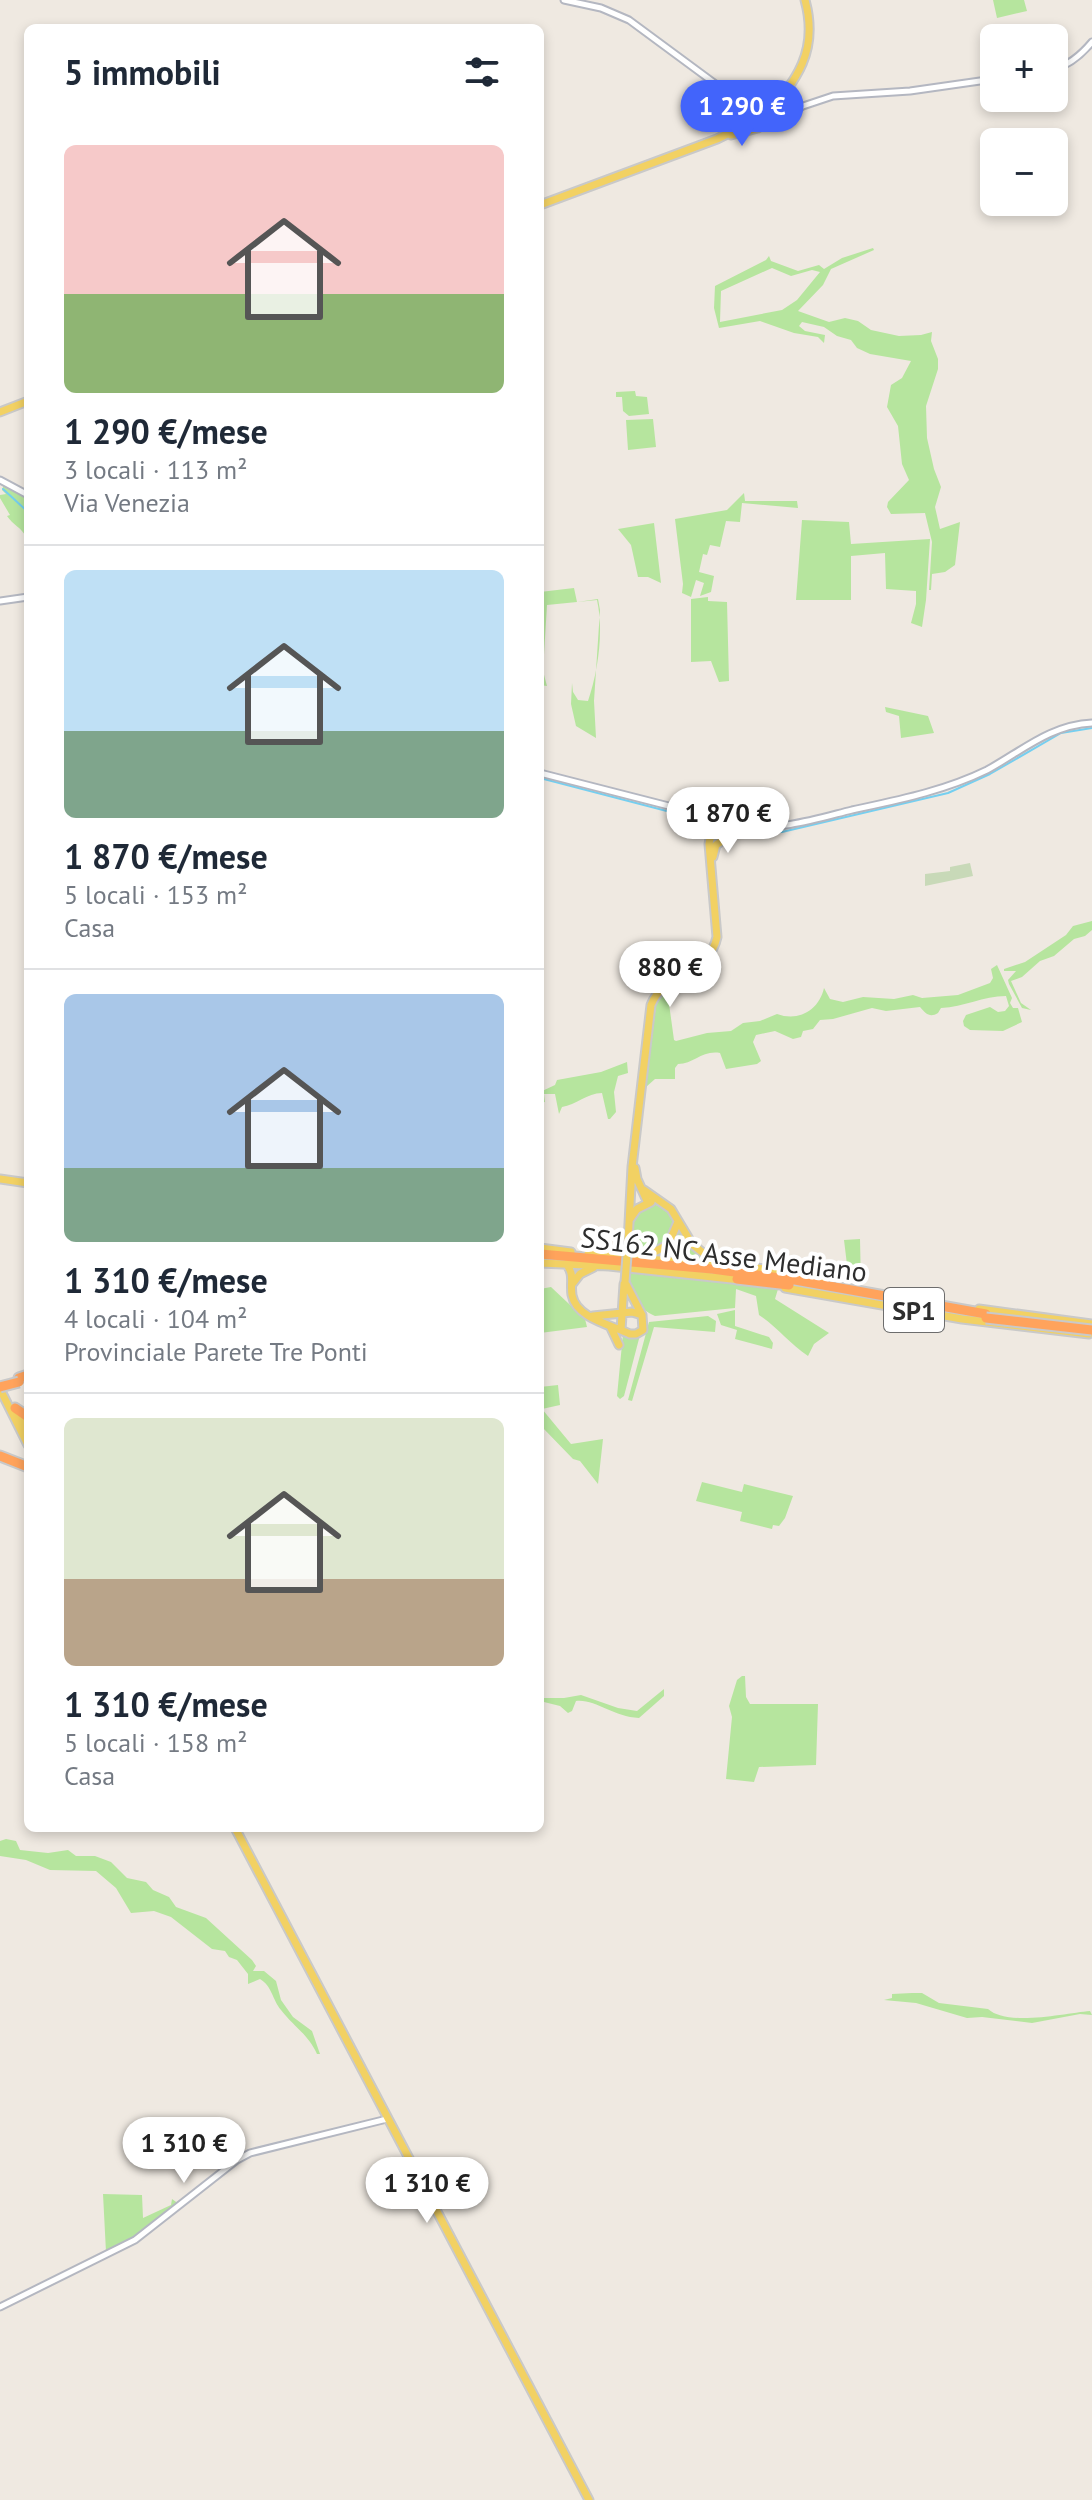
<!DOCTYPE html>
<html lang="it">
<meta charset="utf-8">
<style>
:root{--surface:#fff;--page:#f2f2f3;--text:#1f2937;--muted:#747a83;--line:#e0e1e3;--accent:#4264fb}
body{margin:0;font-family:"PT Sans",sans-serif;background:var(--page);color:var(--text);height:100vh;display:flex;flex-direction:column;font-size:30px;white-space:nowrap}
*{box-sizing:border-box;margin:0}
p{font-size:26px;color:var(--muted)}
.icon{flex:none;width:44px;height:44px;fill:none;stroke:currentColor;stroke-width:2;stroke-linecap:round;stroke-linejoin:round}
.map{position:relative;flex:1;overflow:hidden}
.drawer{position:absolute;left:24px;top:24px;width:520px;height:1808px;display:flex;flex-direction:column;background:var(--surface);border-radius:12px;box-shadow:0 4px 12px #0003}
.drawer>*{flex:none}
.buttons{position:absolute;left:980px;top:24px;display:grid;gap:16px}
.buttons a{display:grid;place-items:center;width:88px;height:88px;border-radius:12px;background:var(--surface);box-shadow:0 4px 12px #0003;font-size:40px}
.price{position:absolute;translate:-50% -68px;padding:0 18px;border-radius:28px;background:#fff;color:#222;font-size:26px;line-height:52px;filter:drop-shadow(0 2px 4px #0008)}
.price::after{content:'';position:absolute;left:50%;top:48px;width:24px;height:18px;margin-left:-12px;background:inherit;clip-path:polygon(0 0,100% 0,50% 100%)}
.price.current{background:var(--accent);color:#fff}
ul{padding:0;list-style:none}
li{display:grid;align-content:center;gap:16px;height:424px;padding:0 40px}
li+li{border-top:2px solid var(--line)}
li span{display:grid;place-items:center;height:248px;border-radius:12px;color:#555}
li>.icon{margin-inline-start:auto}
span .icon{width:144px;height:144px;fill:#fffc;stroke-width:1}
li b{font-size:34px}
h2{display:flex;justify-content:space-between;align-items:center;height:96px;padding:0 40px;font-size:34px}
.map>svg:first-child{display:block}
</style>
<div class="map">
<svg width="1092" height="2500" viewBox="0 0 1092 2500">
<rect width="100%" height="100%" fill="#efe9e1"/>
<!-- green -->
<path fill="#b6e59e" fill-rule="evenodd" d="M 993,0 L 1024,0 L 1027,11 L 997,18 Z
M 873,248 L 874,250 L 831,269 L 823,285 L 798,311 L 829,322 L 845,318 L 858,321 L 871,330 L 899,336 L 921,335 L 932,332 L 931,341 L 938,359 L 938,369 L 926,406 L 927,438 L 934,469 L 941,487 L 935,507 L 940,529 L 960,522 L 955,565 L 945,572 L 932,574 L 931,590 L 929,590 L 932,542 L 925,513 L 891,514 L 887,507 L 888,502 L 909,480 L 902,464 L 898,426 L 887,407 L 891,385 L 902,378 L 911,361 L 870,354 L 857,348 L 851,340 L 837,336 L 824,327 L 802,322 L 799,326 L 805,331 L 825,335 L 824,343 L 818,337 L 794,333 L 760,321 L 719,328 L 714,308 L 715,286 L 766,260 L 769,256 L 771,261 L 798,271 L 819,265 L 824,269 L 842,258 ZM 772,268 L 791,276 L 812,270 L 820,272 L 797,300 L 782,310 L 720,322 L 721,291 Z
M 635,391 L 636,396 L 647,397 L 649,414 L 629,416 L 623,411 L 622,397 L 616,397 L 616,392 Z
M 653,419 L 656,447 L 628,450 L 626,420 Z
M 4,484 L 28,498 L 26,537 C 21,527 13,525 7,516 L 10,515 L 0,498 L 0,495 L 6,494 L 2,490 Z
M 744,493 L 745,501 L 797,501 L 798,508 L 742,503 L 740,522 L 726,521 L 720,547 L 710,545 L 707,555 L 703,554 L 699,572 L 714,576 L 711,592 L 700,596 L 704,583 L 696,580 L 691,597 L 682,593 L 683,584 L 675,519 L 727,510 Z
M 802,520 L 849,522 L 851,544 L 930,539 L 926,600 L 922,627 L 911,623 L 916,604 L 916,591 L 886,589 L 885,553 L 851,556 L 851,600 L 796,600 Z
M 654,523 L 661,583 L 648,577 L 638,577 L 631,545 L 618,529 Z
M 574,588 L 577,602 L 598,599 L 600,610 L 594,701 L 596,738 L 576,726 L 571,704 L 572,683 L 573,692 L 578,700 L 588,701 C 598,672 604,631 597,600 L 547,605 L 543,671 L 547,686 L 540,685 L 540,592 Z
M 708,597 L 708,601 L 727,602 L 729,681 L 719,682 L 711,661 L 691,662 L 691,599 Z
M 885,707 L 928,716 L 934,733 L 901,738 L 899,716 L 886,712 Z
M 1092,921 L 1092,930 L 1085,936 L 1074,939 L 1054,956 L 1040,961 L 1022,977 L 1011,981 L 1021,1003 L 1031,1010 L 1022,1008 L 1009,984 L 1008,980 L 1016,971 L 1004,971 L 1004,969 L 1025,962 L 1066,935 L 1073,926 Z
M 997,965 L 1012,998 L 1010,1003 L 1013,1008 L 1018,1008 L 1022,1022 L 1003,1031 L 970,1030 L 964,1026 L 963,1021 L 966,1015 L 990,1007 L 998,1012 L 1005,1011 L 1009,1006 L 1006,996 C 983,996 964,1007 941,1008 L 938,1013 C 930,1018 926,1014 920,1007 L 886,1011 L 872,1008 L 833,1019 L 820,1020 L 813,1029 L 803,1031 L 801,1037 L 793,1039 L 775,1031 L 756,1035 L 753,1042 L 761,1061 L 757,1064 L 726,1069 L 720,1053 C 702,1050 694,1064 678,1064 L 675,1068 L 675,1079 L 655,1079 L 646,1087 L 656,1005 L 667,989 L 674,1040 L 676,1041 L 707,1033 L 731,1031 L 743,1023 L 760,1021 L 777,1014 C 799,1022 819,1010 824,988 L 830,999 L 843,1002 L 863,997 L 894,999 L 913,995 L 922,998 L 958,995 L 990,983 L 993,978 L 991,969 Z
M 627,1062 L 628,1073 L 618,1076 L 614,1092 L 616,1112 L 610,1119 L 608,1119 L 602,1093 C 587,1093 576,1105 562,1107 L 559,1114 L 555,1094 L 544,1094 L 545,1102 L 540,1103 L 540,1092 L 555,1085 L 557,1080 L 601,1072 Z
M 652,1204 L 667,1208 L 675,1222 L 666,1244 L 645,1254 L 631,1255 C 632,1230 627,1216 652,1204 Z
M 679,1227 L 713,1262 L 651,1256 L 661,1252 Z
M 860,1239 L 861,1284 L 849,1281 L 844,1240 Z
M 630,1270 L 732,1280 L 778,1289 L 775,1299 L 829,1333 L 814,1344 L 808,1356 C 790,1344 777,1327 759,1315 L 756,1296 L 736,1289 L 735,1308 L 655,1316 C 637,1308 628,1290 630,1270 Z
M 551,1287 L 585,1319 L 587,1327 L 540,1333 L 540,1289 Z
M 735,1310 L 735,1326 L 769,1337 L 773,1343 L 772,1349 L 735,1339 L 737,1330 L 721,1325 L 717,1314 Z
M 708,1316 L 716,1321 L 715,1332 L 654,1327 L 632,1401 L 628,1400 L 649,1322 Z
M 623,1334 L 640,1335 L 624,1396 L 620,1399 L 617,1396 Z
M 558,1385 L 560,1405 L 542,1409 L 571,1444 L 603,1439 L 598,1484 L 580,1461 L 573,1459 L 543,1428 L 540,1421 L 540,1387 Z
M 702,1482 L 742,1492 L 744,1484 L 793,1496 L 785,1518 L 779,1526 L 773,1525 L 772,1529 L 740,1521 L 742,1512 L 696,1501 Z
M 742,1676 L 745,1676 L 746,1697 L 750,1704 L 818,1704 L 816,1765 L 759,1767 L 754,1782 L 726,1779 L 732,1717 L 729,1706 L 737,1680 Z
M 664,1689 L 664,1696 L 639,1718 C 613,1717 596,1699 576,1701 L 572,1711 L 568,1713 L 560,1706 L 540,1701 L 540,1698 L 564,1698 L 581,1695 L 618,1708 L 637,1711 Z
M 6,1839 L 16,1841 L 20,1850 L 48,1853 L 68,1850 L 76,1856 L 95,1856 L 111,1862 L 127,1878 L 146,1882 L 153,1890 L 169,1897 L 176,1907 L 206,1918 L 252,1960 L 256,1966 L 253,1971 L 264,1971 L 276,1981 L 281,2000 L 293,2017 L 312,2031 L 320,2054 L 317,2054 C 308,2034 294,2027 281,2010 C 272,1999 272,1986 260,1979 L 248,1984 L 248,1974 L 237,1960 L 229,1957 L 225,1951 L 212,1949 L 171,1917 L 154,1911 L 131,1913 L 116,1888 L 96,1871 L 50,1870 L 26,1860 L 0,1856 L 0,1841 Z
M 912,1993 L 922,1993 L 939,2003 L 988,2009 C 1008,2027 1065,2013 1090,2011 L 1092,2015 L 1080,2014 L 1032,2023 L 982,2017 L 967,2018 L 916,2003 L 884,2000 L 892,1998 L 892,1994 Z
M 103,2194 L 142,2195 L 143,2218 L 171,2205 L 172,2199 L 179,2204 L 142,2233 L 106,2252 Z"/>
<!-- cemetery -->
<path fill="#c8d9b8" d="M 970,863 L 973,876 L 925,886 L 925,874 L 950,871 L 950,867 Z"/>
<g fill="none" stroke-linecap="round" stroke-linejoin="round">
<!-- stream -->
<path stroke="#75cff0" stroke-width="2" d="M 3,489 L 28,512
M 540,778 L 709,822
M 715,824 L 732,829
M 739,830 L 782,832 L 948,793 L 990,774 L 1061,733 L 1092,728"/>
<defs>
<path id="minor" d="M 564,0 L 601,8 L 629,20 L 736,99 L 755,109
M 1054,69 C 1070,65 1082,54 1092,42
M 763,126 L 803,106 L 833,96 L 910,91 L 994,79
M 0,480 L 28,495
M 0,601 L 28,597
M 540,773 L 743,825 C 780,831 816,819 852,810 C 898,800 944,791 987,770 C 1022,751 1050,725 1092,723
M 0,2307 L 135,2240 L 237,2160 L 250,2153 L 387,2119"/>
<path id="major" d="M 779,104 L 776,112 L 783,117
M 765,116 C 797,80 819,51 805,0
M 731,135 L 758,128
M 540,205 L 717,139 L 737,129 L 750,112 L 756,110 L 763,113 L 763,124 L 758,128
M 0,412 L 28,401
M 713,857 L 716,845 L 729,836 L 738,823
M 635,1168 L 637,1179 L 648,1203
M 0,1179 L 28,1183
M 644,1190 L 671,1209 L 692,1244 L 718,1265
M 630,1219 L 637,1209 L 651,1202
M 628,1242 L 632,1167 L 651,1005 C 665,970 709,975 717,937 L 709,844 L 714,817
M 540,1248 L 571,1252
M 588,1254 L 767,1269 L 821,1280
M 646,1256 L 668,1245 L 678,1222
M 540,1263 L 609,1266 L 741,1280
M 566,1264 C 575,1274 570,1282 572,1295 C 576,1318 611,1325 630,1334 L 636,1334 L 643,1330 L 642,1315 L 625,1282
M 573,1283 L 580,1274 L 594,1267
M 785,1288 L 962,1319 L 1089,1334
M 979,1309 L 1092,1324
M 593,1316 L 632,1312 L 642,1315
M 610,1326 L 619,1345
M 621,1330 L 624,1284
M 0,1389 L 28,1445
M 16,1410 L 28,1434
M 235,1828 L 589,2500"/>
<path id="highway" d="M 540,1254 L 712,1269 L 795,1280 L 986,1314
M 737,1279 L 789,1285
M 19,1378 L 28,1375
M 15,1408 L 28,1417
M 0,1456 L 28,1467"/>
</defs>
<!-- minor casing -->
<use href="#minor" stroke="#b4b7c1" stroke-width="9"/>
<!-- major casing -->
<use href="#major" stroke="#c9c9c9" stroke-width="11"/>
<!-- highway casing -->
<use href="#highway" stroke="#c9c9c9" stroke-width="13"/>
<!-- minor -->
<use href="#minor" stroke="#fff" stroke-width="5"/>
<!-- major -->
<use href="#major" stroke="#f2d163" stroke-width="7"/>
<!-- highway -->
<use href="#highway" stroke="#ffa35c" stroke-width="9"/>
<defs>
<path id="major-bridge" d="M 625,1282 L 628,1242"/>
<path id="highway-bridge" d="M 986,1318 L 1092,1330
M 0,1387 L 19,1382"/>
</defs>
<!-- major-bridge casing -->
<use href="#major-bridge" stroke="#c9c9c9" stroke-width="11" stroke-linecap="butt"/>
<!-- highway-bridge casing -->
<use href="#highway-bridge" stroke="#c9c9c9" stroke-width="13" stroke-linecap="butt"/>
<!-- major-bridge -->
<use href="#major-bridge" stroke="#f2d163" stroke-width="7"/>
<!-- highway-bridge -->
<use href="#highway-bridge" stroke="#ffa35c" stroke-width="9"/>
</g>
<g text-anchor="middle" dominant-baseline="central" stroke-width="8" stroke-linejoin="round" paint-order="stroke">
<!-- shield labels -->
<rect fill="#fff" stroke="#6d6d6d" stroke-width="2" x="884" y="1288" width="60" height="44" rx="6"/>
<g font-size="26" font-weight="bold" fill="#2e2e2e">
<text x="914" y="1310">SP1</text>
</g>
<!-- street labels -->
<g font-size="28" fill="#2e2e2e" stroke="#fff">
<text transform="translate(724 1254) rotate(7)">SS162 NC Asse Mediano</text>
</g>
</g>
</svg>
<div class="buttons">
<a>+</a>
<a>−</a>
</div>
<b class="price current" style="left:742px;top:148px">1 290 €</b>
<b class="price" style="left:728px;top:855px">1 870 €</b>
<b class="price" style="left:670px;top:1009px">880 €</b>
<b class="price" style="left:184px;top:2185px">1 310 €</b>
<b class="price" style="left:427px;top:2225px">1 310 €</b>
<section class="drawer">
<h2>5 immobili<svg class="icon" aria-label="filters" viewBox="0 0 24 24"><path d="M4 7h16M4 17h16"/><circle cx="9" cy="7" r="2"/><circle cx="15" cy="17" r="2"/></svg></h2>
<ul>
<li><span style="background:linear-gradient(#f6c9c9 60%,#8fb573 0)"><svg class="icon" aria-label="home" viewBox="0 0 24 24"><path d="M3 11l9-7 9 7M6 9v11h12V9"/></svg></span><div><b>1 290 €/mese</b><p>3 locali · 113 m²</p><p>Via Venezia</p></div></li>
<li><span style="background:linear-gradient(#bfe0f5 65%,#7fa58c 0)"><svg class="icon" aria-label="home" viewBox="0 0 24 24"><path d="M3 11l9-7 9 7M6 9v11h12V9"/></svg></span><div><b>1 870 €/mese</b><p>5 locali · 153 m²</p><p>Casa</p></div></li>
<li><span style="background:linear-gradient(#a9c7e8 70%,#7fa58c 0)"><svg class="icon" aria-label="home" viewBox="0 0 24 24"><path d="M3 11l9-7 9 7M6 9v11h12V9"/></svg></span><div><b>1 310 €/mese</b><p>4 locali · 104 m²</p><p>Provinciale Parete Tre Ponti</p></div></li>
<li><span style="background:linear-gradient(#dfe7d0 65%,#b9a48a 0)"><svg class="icon" aria-label="home" viewBox="0 0 24 24"><path d="M3 11l9-7 9 7M6 9v11h12V9"/></svg></span><div><b>1 310 €/mese</b><p>5 locali · 158 m²</p><p>Casa</p></div></li>
</ul>
</section>
</div>
